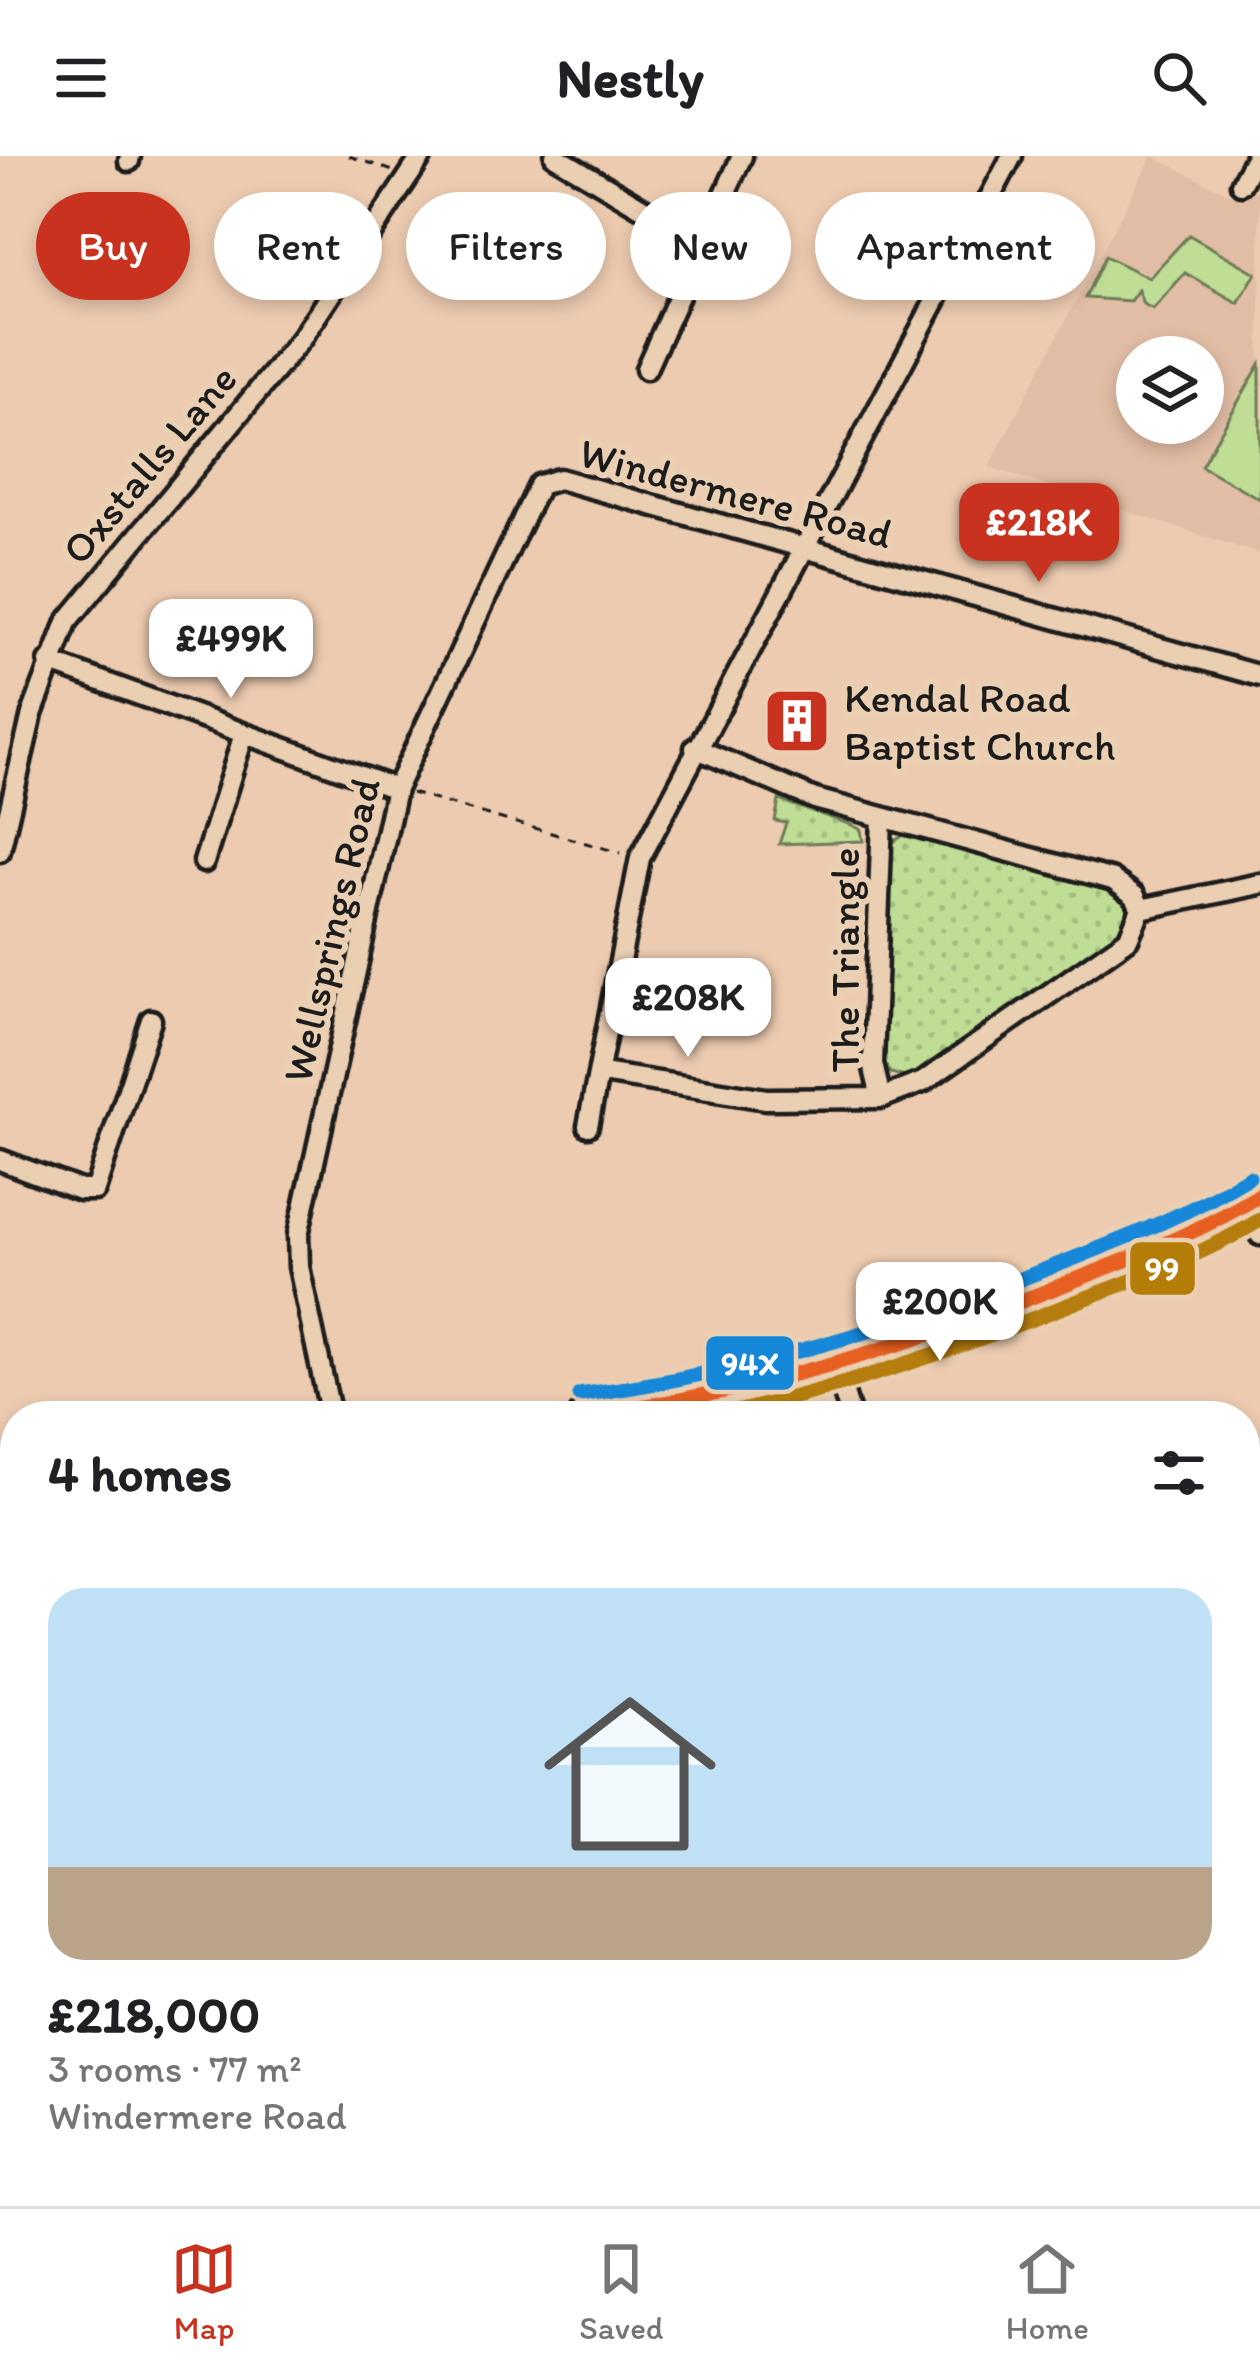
<!DOCTYPE html>
<meta charset="utf-8">
<style>
:root{--surface:#fff;--page:#f6f6f6;--text:#202124;--muted:#757577;--line:#e0e0e0;--accent:#c8321e}
body{margin:0;font-family:Itim,sans-serif;background:var(--page);color:var(--text);height:100vh;display:flex;flex-direction:column;font-size:45px;white-space:nowrap}
*{box-sizing:border-box;margin:0}
p{font-size:39px;color:var(--muted)}
.icon{flex:none;width:66px;height:66px;fill:none;stroke:currentColor;stroke-width:2;stroke-linecap:round;stroke-linejoin:round}
.map{position:relative;flex:1;overflow:hidden}
.drawer{position:absolute;left:0px;top:1245px;width:1260px;height:807px;display:flex;flex-direction:column;background:var(--surface);border-radius:48px 48px 0 0;box-shadow:0 6px 18px #0003}
.drawer>*{flex:none}
.banner{position:absolute;left:36px;top:36px;width:1188px;height:108px;display:flex;gap:24px}
.fabs{position:absolute;left:1116px;top:180px;display:grid;gap:24px}
.fabs a{display:grid;place-items:center;width:108px;height:108px;border-radius:50%;background:var(--surface);box-shadow:0 6px 18px #0003;font-size:60px}
.price{position:absolute;translate:-50% -102px;padding:0 27px;border-radius:24px;background:#fff;color:#222;font-size:39px;line-height:78px;filter:drop-shadow(0 3px 6px #0008)}
.price::after{content:'';position:absolute;left:50%;top:72px;width:36px;height:27px;margin-left:-18px;background:inherit;clip-path:polygon(0 0,100% 0,50% 100%)}
.price.current{background:var(--accent);color:#fff}
ul{padding:0;list-style:none}
li{display:grid;align-content:center;gap:24px;height:636px;padding:0 48px}
li span{display:grid;place-items:center;height:372px;border-radius:36px;color:#555}
li>.icon{margin-inline-start:auto}
span .icon{width:216px;height:216px;fill:#fffc;stroke-width:1}
li b{font-size:51px}
h2{display:flex;justify-content:space-between;align-items:center;height:144px;padding:0 48px;font-size:51px}
.pill{padding:0 42px;border-radius:54px;background:var(--surface);box-shadow:0 6px 18px #0003;font-size:42px;line-height:108px}
.pill.current{background:var(--accent);color:#fff}
header{display:flex;justify-content:space-between;align-items:center;height:156px;padding:0 48px;background:var(--surface);font-size:54px;font-weight:800}
.tabs{display:flex;justify-content:space-around;align-items:center;height:168px;border-top:3px solid var(--line);background:var(--surface);font-size:33px;color:var(--muted)}
.tabs a{display:grid;justify-items:center;gap:6px}
.tabs .current{color:var(--accent)}
.map>svg:first-child{display:block}
</style>
<header><svg class="icon" aria-label="menu" viewBox="0 0 24 24"><path d="M4 6h16M4 12h16M4 18h16"/></svg>Nestly<svg class="icon" aria-label="search" viewBox="0 0 24 24"><circle cx="10" cy="10" r="6"/><path d="M15 15l6 6"/></svg></header>
<div class="map">
<svg width="1260" height="2050" viewBox="0 0 1260 2050">
<defs>
<pattern id="grass-dots" width="8" height="8" patternUnits="userSpaceOnUse" patternTransform="scale(3)"><rect width="8" height="8" fill="#bfdd95"/><path d="M2 2h.1M6 6h.1" fill="none" stroke="#a4bd80" stroke-width="1.8" stroke-linecap="round"/></pattern>
</defs>
<rect width="100%" height="100%" fill="#edcbb0"/>
<filter id="ink" filterUnits="userSpaceOnUse"><feTurbulence type="fractalNoise" baseFrequency=".00833" numOctaves="2"/><feDisplacementMap in="SourceGraphic" scale="24" xChannelSelector="R" yChannelSelector="G"/><feConvolveMatrix kernelMatrix="1 2 1 2 8 2 1 2 1" color-interpolation-filters="sRGB"/></filter>
<g filter="url(#ink)">
<!-- built -->
<path fill="#e2bda5" fill-rule="evenodd" d="M 1152,0 L 1242,44 L 1260,32 L 1260,398 L 989,311 ZM 1137,201 L 1203,201 L 1203,267 L 1137,267 Z"/>
<!-- grass -->
<path fill="url(#grass-dots)" stroke="#6e7c58" stroke-width="3" d="M 779,644 L 852,669 L 861,674 L 863,685 L 779,688 L 786,667 L 775,665 Z
M 908,676 L 1113,731 L 1127,741 L 1131,754 L 1120,780 L 913,923 L 890,917 L 879,898 L 889,689 Z"/>
<!-- park -->
<path fill="#bfdd95" stroke="#6e7c58" stroke-width="3" d="M 1189,79 L 1256,117 L 1238,147 L 1185,117 L 1153,153 L 1143,148 L 1138,134 L 1130,145 L 1085,142 L 1105,100 L 1149,122 Z
M 1260,208 L 1260,343 L 1201,310 Z"/>
<g fill="none" stroke-linecap="round" stroke-linejoin="round">
<defs>
<path id="minor" d="M 555,0 L 703,88
M 129,5 L 130,0
M 1241,28 L 1256,0
M 646,213 L 742,0
M 49,506 L 396,633
M 695,592 L 815,643 L 882,661
M 882,661 L 1113,724 L 1135,740 L 1141,753 L 1128,783 L 923,926 L 881,942 L 873,908 Z
M 0,695 L 32,558 L 67,466 L 301,183 L 422,0
M 204,706 L 244,578
M 1141,753 L 1260,728
M 602,917 L 766,943 L 881,942
M 588,970 L 640,702 L 1012,0
M 0,1004 L 80,1034 L 95,1034 L 151,864
M 1245,1050 L 1260,1079
M 836,1212 L 851,1260
M 756,1235 L 759,1260
M 331,1260 L 299,1111 L 298,1079 L 396,633 L 539,329 L 559,323 L 1260,520
M 1245,1695 L 1260,1701
M 0,1798 L 15,1794
M 1245,1923 L 1260,1892
M 1245,1946 L 1260,1952
M 417,2037 L 449,2050
M 154,2050 L 193,2037
M 1184,2050 L 1191,2037"/>
<path id="major" d="M 582,1260 C 758,1241 904,1193 1068,1127 C 1133,1102 1201,1078 1260,1039
M 0,1370 L 15,1364"/>
</defs>
<!-- minor casing -->
<use href="#minor" stroke="#1c1c1c" stroke-width="27"/>
<!-- major casing -->
<use href="#major" stroke="#1c1c1c" stroke-width="33"/>
<!-- path -->
<path stroke="#1c1c1c" stroke-width="3" stroke-dasharray="9 9" stroke-linecap="butt" d="M 349,0 L 393,15
M 411,637 L 621,697"/>
<!-- minor -->
<use href="#minor" stroke="#ebcfb2" stroke-width="18"/>
<!-- major -->
<use href="#major" stroke="#fddf80" stroke-width="24"/>
<defs>
<path id="bus-1" d="M 582,1260 C 748,1238 904,1192 1060,1130 C 1128,1103 1197,1078 1260,1039"/>
<path id="bus-2" d="M 718,1260 C 841,1233 959,1192 1076,1146 C 1139,1122 1203,1099 1260,1064"/>
<path id="bus-3" d="M 579,1239 C 746,1217 901,1170 1057,1109 C 1123,1083 1188,1059 1249,1021"/>
</defs>
<!-- bus-1 casing -->
<use href="#bus-1" stroke="#ebcfb2" stroke-width="24"/>
<!-- bus-2 casing -->
<use href="#bus-2" stroke="#ebcfb2" stroke-width="24"/>
<!-- bus-3 casing -->
<use href="#bus-3" stroke="#ebcfb2" stroke-width="24"/>
<!-- bus-1 -->
<use href="#bus-1" stroke="#e76122" stroke-width="15"/>
<!-- bus-2 -->
<use href="#bus-2" stroke="#b57d08" stroke-width="15"/>
<!-- bus-3 -->
<use href="#bus-3" stroke="#1487d9" stroke-width="15"/>
</g>
</g>
<!-- icons -->
<defs>
<symbol id="building-square" viewBox="-11 -11 22 22"><rect x="-9" y="-9" width="18" height="18" rx="4" fill="#c8321e" stroke="#ebcfb2"/><path d="M-4-6H4V6H1V3H-1V6H-4ZM-2.5-4.3h1.7v1.8h-1.7ZM.8-4.3h1.7v1.8H.8ZM-2.5-1h1.7V.8h-1.7ZM.8-1h1.7V.8H.8Z" fill="#fff"/></symbol>
</defs>
<g fill-rule="evenodd">
<use href="#building-square" x="759" y="527" width="76" height="76"/>
</g>
<g text-anchor="middle" dominant-baseline="central" stroke-width="12" stroke-linejoin="round" paint-order="stroke">
<!-- street labels -->
<g font-size="42" fill="#1c1c1c" stroke="#ebcfb2">
<text transform="translate(149 308) rotate(-50)">Oxstalls Lane</text>
<text transform="translate(736 337) rotate(15)">Windermere Road</text>
<text transform="translate(331 774) rotate(-77)">Wellsprings Road</text>
<text transform="translate(844 804) rotate(-90)">The Triangle</text>
</g>
<!-- poi labels -->
<g font-size="42" fill="#1c1c1c" stroke="#ebcfb2" text-anchor="start">
<text x="844" y="541">Kendal Road<tspan x="844" dy="48">Baptist Church</tspan></text>
</g>
</g>
<g stroke="#ebcfb2" stroke-width="4.5">
<rect x="1128" y="1084" width="69" height="57" rx="12" fill="#b57d08"/>
<rect x="704" y="1178" width="92" height="58" rx="12" fill="#1487d9"/>
</g>
<g font-size="33" text-anchor="middle" font-weight="bold" fill="#fff">
<text x="1162" y="1124">99</text>
<text x="750" y="1219">94X</text>
</g>
</svg>
<div class="fabs">
<a><svg class="icon" aria-label="layers" viewBox="0 0 24 24"><path d="M12 4l9 5-9 5-9-5zM3 14l9 5 9-5"/></svg></a>
</div>
<b class="price current" style="left:1039px;top:429px">£218K</b>
<b class="price" style="left:231px;top:545px">£499K</b>
<b class="price" style="left:688px;top:904px">£208K</b>
<b class="price" style="left:940px;top:1208px">£200K</b>
<div class="banner">
<a class="pill current">Buy</a>
<a class="pill">Rent</a>
<a class="pill">Filters</a>
<a class="pill">New</a>
<a class="pill">Apartment</a>
</div>
<section class="drawer">
<h2>4 homes<svg class="icon" aria-label="filters" viewBox="0 0 24 24"><path d="M4 7h16M4 17h16"/><circle cx="9" cy="7" r="2"/><circle cx="15" cy="17" r="2"/></svg></h2>
<ul>
<li><span style="background:linear-gradient(#bfe0f5 75%,#b9a48a 0)"><svg class="icon" aria-label="home" viewBox="0 0 24 24"><path d="M3 11l9-7 9 7M6 9v11h12V9"/></svg></span><div><b>£218,000</b><p>3 rooms · 77 m²</p><p>Windermere Road</p></div></li>
</ul>
</section>
</div>
<nav class="tabs">
<a class="current"><svg class="icon" aria-label="map" viewBox="0 0 24 24"><path d="M3 6l6-2 6 2 6-2v14l-6 2-6-2-6 2zM9 4v14M15 6v14"/></svg>Map</a>
<a><svg class="icon" aria-label="saved" viewBox="0 0 24 24"><path d="M7 4h10v16l-5-4-5 4z"/></svg>Saved</a>
<a><svg class="icon" aria-label="home" viewBox="0 0 24 24"><path d="M3 11l9-7 9 7M6 9v11h12V9"/></svg>Home</a>
</nav>
